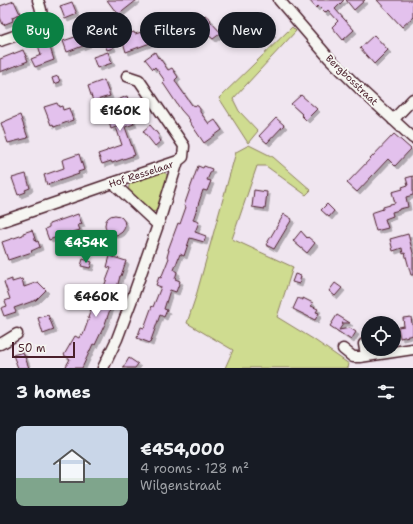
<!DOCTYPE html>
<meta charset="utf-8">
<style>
:root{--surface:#171b24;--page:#242831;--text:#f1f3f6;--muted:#9ea1a6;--line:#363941;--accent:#0b8043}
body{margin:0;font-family:"Shantell Sans",sans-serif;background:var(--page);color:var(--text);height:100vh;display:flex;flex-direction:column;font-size:15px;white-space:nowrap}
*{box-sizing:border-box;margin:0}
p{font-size:13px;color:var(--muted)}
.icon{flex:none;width:22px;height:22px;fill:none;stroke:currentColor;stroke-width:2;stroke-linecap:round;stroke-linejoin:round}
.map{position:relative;height:368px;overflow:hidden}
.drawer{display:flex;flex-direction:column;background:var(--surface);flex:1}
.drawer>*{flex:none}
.top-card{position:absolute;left:12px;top:12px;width:389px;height:36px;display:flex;gap:8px}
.fabs{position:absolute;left:361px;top:316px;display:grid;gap:8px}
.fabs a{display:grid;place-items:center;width:40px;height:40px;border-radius:50%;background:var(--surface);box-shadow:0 2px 6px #0003;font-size:20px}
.scale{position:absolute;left:12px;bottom:10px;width:63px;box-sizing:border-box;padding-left:4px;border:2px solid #4a1f2b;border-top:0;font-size:11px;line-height:14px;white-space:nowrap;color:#4a1f2b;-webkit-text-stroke:3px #f6f6f2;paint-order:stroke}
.price{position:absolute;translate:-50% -34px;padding:0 9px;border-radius:4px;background:#fff;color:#222;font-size:13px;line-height:26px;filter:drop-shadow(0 1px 2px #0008)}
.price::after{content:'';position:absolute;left:50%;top:24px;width:12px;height:9px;margin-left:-6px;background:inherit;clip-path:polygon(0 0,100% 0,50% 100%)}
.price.selected{background:var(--accent);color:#fff}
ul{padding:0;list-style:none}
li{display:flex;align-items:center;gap:12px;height:100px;padding:0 16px}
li+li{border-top:1px solid var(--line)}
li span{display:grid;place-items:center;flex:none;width:112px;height:80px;border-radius:8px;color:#555}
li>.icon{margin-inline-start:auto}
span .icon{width:48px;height:48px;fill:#fffc;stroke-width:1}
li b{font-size:17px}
h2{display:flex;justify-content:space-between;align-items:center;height:48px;padding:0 16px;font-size:17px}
.tag{padding:0 14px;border-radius:18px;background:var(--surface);box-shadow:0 2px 6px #0003;font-size:14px;line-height:36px}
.tag.selected{background:var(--accent);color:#fff}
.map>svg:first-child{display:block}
</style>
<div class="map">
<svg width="413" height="368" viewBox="0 0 413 368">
<defs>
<filter id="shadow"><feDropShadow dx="3" dy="3" stdDeviation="0" flood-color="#0004"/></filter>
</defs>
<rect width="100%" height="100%" fill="#f0e6f0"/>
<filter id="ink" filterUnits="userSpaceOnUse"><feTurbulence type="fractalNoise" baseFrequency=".025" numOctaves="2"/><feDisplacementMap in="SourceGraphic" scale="8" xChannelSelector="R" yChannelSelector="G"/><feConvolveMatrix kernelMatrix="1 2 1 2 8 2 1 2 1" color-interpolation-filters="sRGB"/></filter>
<g filter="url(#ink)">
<!-- green -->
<path fill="#cfdc90" stroke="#8c7e5e" d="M 292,27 L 296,31 L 233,99 L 239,111 L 258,131 L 248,143 L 219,98 Z
M 249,145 L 273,157 L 311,190 L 306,195 L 266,166 L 257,166 L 232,239 L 293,267 L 277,317 L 313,339 L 349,364 L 348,368 L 225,368 L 233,350 L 187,323 L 196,296 L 236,152 Z
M 162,172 C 166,173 167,174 169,178 L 159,209 L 157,211 L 151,212 L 129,192 C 128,187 129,184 133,181 L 157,173 Z"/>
<!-- building -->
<path fill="#e3c1ed" stroke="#4a1f2b" filter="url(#shadow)" d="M 107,0 L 137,0 L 118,15 Z
M 309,0 L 344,0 L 335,9 L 354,30 L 343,40 L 332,27 L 338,21 L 328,10 L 325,13 L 318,6 L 316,8 Z
M 346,0 L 365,0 L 354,10 Z
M 377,0 L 413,0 L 413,17 L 402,27 Z
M 14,1 L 20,14 L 12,17 L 13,21 L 3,25 L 0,17 L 0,6 Z
M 72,2 L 77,14 L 65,19 L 60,6 Z
M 196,11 L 203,17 L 205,15 L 211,20 L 210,21 L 221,33 L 213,39 L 194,23 L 191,26 L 186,21 Z
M 257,13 L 263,20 L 262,21 L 273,34 L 264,41 L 257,33 L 253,36 L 244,25 Z
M 121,15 L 126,21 L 119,26 L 114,20 Z
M 145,31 L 150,43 L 126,52 L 122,39 L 127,37 L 125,35 L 134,32 L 135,34 Z
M 84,34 L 88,44 L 67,52 L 63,41 Z
M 374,35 L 388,50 L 374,64 L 360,48 Z
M 110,40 L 113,48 L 107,50 L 104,42 Z
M 48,41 L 54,60 L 35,67 L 31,59 L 41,55 L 38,45 Z
M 23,50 L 28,61 L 0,72 L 0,59 Z
M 108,52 L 112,63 L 97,68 L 93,57 Z
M 155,52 L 158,58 L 159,57 L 168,70 L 172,68 L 178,77 L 175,80 L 177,84 L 192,105 L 198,106 L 200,109 L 200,112 L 209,124 L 215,120 L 222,130 L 204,143 L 189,121 L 190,120 L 181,110 L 163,83 L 165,81 L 155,67 L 153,69 L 145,59 Z
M 58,76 L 60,82 L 54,84 L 52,78 Z
M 104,80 L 110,96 L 93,101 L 88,86 Z
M 301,95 L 317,109 L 306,120 L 301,115 L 302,114 L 291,104 Z
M 127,96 L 131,108 L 129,109 L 134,124 L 125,127 L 135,155 L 112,163 L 111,161 L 102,164 L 98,154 L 107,151 L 107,150 L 122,145 L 116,127 L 111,129 L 107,115 L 112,113 L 111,110 L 115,108 L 113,102 Z
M 57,103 L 59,107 L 62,106 L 63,110 L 69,108 L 73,120 L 54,127 L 53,124 L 51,125 L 44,107 Z
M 20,115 L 28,138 L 8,143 L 1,123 Z
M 276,118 L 284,125 L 267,143 L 259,136 Z
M 150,125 L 157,133 L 159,136 L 158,137 L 161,141 L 155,146 L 143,131 Z
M 394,134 L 411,149 L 395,166 L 388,159 L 357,192 L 347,183 Z
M 79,154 L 84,170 L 78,172 L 79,174 L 47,185 L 44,175 L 64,168 L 62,160 Z
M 198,166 L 203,168 L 204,166 L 212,169 L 207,180 L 211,181 L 207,191 L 203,190 L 193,220 L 199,222 L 195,232 L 206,236 L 204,242 L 190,238 L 184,256 L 180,254 L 174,270 L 177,272 L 175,279 L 180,281 L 176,292 L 170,290 L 164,309 L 167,310 L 164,317 L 160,315 L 150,343 L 137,338 L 141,327 L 144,328 L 152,306 L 153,307 L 161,287 L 156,285 L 159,277 L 161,278 L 169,258 L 167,257 L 169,250 L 168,250 L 178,223 L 180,224 L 186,207 L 184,206 Z
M 26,174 L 30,188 L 25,190 L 26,192 L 18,195 L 12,178 Z
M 413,176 L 413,195 L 406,197 L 408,207 L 399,209 L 399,210 L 392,212 L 393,216 L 385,219 L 388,228 L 376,231 L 371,213 L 383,209 L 383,207 L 390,205 L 390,204 L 395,203 L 392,192 L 403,189 L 402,187 L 408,185 L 406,178 Z
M 254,190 L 267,192 L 265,209 L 252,207 Z
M 327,204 L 334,211 L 329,217 L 321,210 Z
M 78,214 L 82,224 L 78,225 L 80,230 L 70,233 L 70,232 L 49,240 L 45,229 L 49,227 L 49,224 Z
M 284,214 L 292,219 L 274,249 L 266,245 Z
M105 225a10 10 0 1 1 20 0a10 10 0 1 1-20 0Z
M 32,230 L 36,242 L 38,241 L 40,247 L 31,251 L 32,252 L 8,260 L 2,242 L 23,235 L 23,233 Z
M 301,231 L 307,238 L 308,237 L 315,243 L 307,253 L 293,241 Z
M 408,234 L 413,253 L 413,275 L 411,275 L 405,253 L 403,254 L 402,248 L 393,251 L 390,239 Z
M 110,256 L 126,261 L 121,276 L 120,276 L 116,292 L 105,324 L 95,345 L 93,344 L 82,368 L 65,368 L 70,359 L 64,355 L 75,336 L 79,338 L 81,334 L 83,335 L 89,318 L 88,318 L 91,309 L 92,310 L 94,304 L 97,305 L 111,268 L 107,267 Z
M 83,259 L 92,262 L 90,268 L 81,266 Z
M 295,274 L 301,276 L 299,284 L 292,282 Z
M 12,279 L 12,282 L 22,279 L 24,287 L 38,282 L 46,290 L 36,300 L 14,308 L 16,312 L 4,316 L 1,308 L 7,306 L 5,301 L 10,299 L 4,282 Z
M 335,283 L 342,288 L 335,296 L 329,291 Z
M 298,298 L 303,300 L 303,298 L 313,303 L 311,306 L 318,309 L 316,312 L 319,313 L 315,320 L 293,309 Z
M 48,315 L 54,330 L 43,334 L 38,318 Z
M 337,315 L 350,323 L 342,323 L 343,324 L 339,330 L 350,328 L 356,332 L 351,340 L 330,326 Z
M 411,317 L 412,324 L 413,324 L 413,335 L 400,338 L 398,327 L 404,326 L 403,318 Z
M 23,352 L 29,368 L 18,368 L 13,355 Z
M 129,358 L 138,364 L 135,368 L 123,368 Z"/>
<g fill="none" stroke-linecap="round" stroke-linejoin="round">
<defs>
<path id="minor" d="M 279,0 L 329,58 L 360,89 L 413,138
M 0,41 C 10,37 34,31 40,22 C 44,16 40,6 38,0
M 393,120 L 413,99
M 113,183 L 158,225
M 0,222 L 113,183 L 178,161 L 183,157 L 184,146 L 139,80 L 127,76
M 0,344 L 4,342 L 17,334
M 364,344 L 366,355
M 343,349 L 353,357 L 360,357 L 413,349
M 103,368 L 117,339 L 131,302 L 158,225 L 178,161"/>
</defs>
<!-- minor casing -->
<use href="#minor" stroke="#4a1f2b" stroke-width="13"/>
<!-- minor -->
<use href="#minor" stroke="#f6f6f2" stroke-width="10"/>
</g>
</g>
<g text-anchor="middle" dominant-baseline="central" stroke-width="4" stroke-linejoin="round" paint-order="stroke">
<!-- street labels -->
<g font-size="10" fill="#4a1f2b" stroke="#f6f6f2">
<text transform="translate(352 80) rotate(44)">Bergbosstraat</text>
<text transform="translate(141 174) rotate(-18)">Hof Resselaar</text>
</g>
</g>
</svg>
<div class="fabs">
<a><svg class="icon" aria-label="locate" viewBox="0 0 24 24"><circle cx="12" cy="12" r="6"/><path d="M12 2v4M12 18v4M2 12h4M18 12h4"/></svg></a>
</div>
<div class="scale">50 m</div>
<b class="price" style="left:120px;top:132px">€160K</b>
<b class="price selected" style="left:86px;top:264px">€454K</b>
<b class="price" style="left:96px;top:318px">€460K</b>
<div class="top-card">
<a class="tag selected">Buy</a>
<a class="tag">Rent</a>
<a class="tag">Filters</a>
<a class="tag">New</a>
</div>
</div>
<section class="drawer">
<h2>3 homes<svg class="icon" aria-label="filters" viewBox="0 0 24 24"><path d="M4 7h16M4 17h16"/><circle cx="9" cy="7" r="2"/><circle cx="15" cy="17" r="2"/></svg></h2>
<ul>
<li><span style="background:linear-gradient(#c9d6e8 65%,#7fa58c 0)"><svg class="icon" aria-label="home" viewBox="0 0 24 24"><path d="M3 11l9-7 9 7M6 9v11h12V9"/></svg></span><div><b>€454,000</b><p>4 rooms · 128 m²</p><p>Wilgenstraat</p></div></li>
</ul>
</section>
